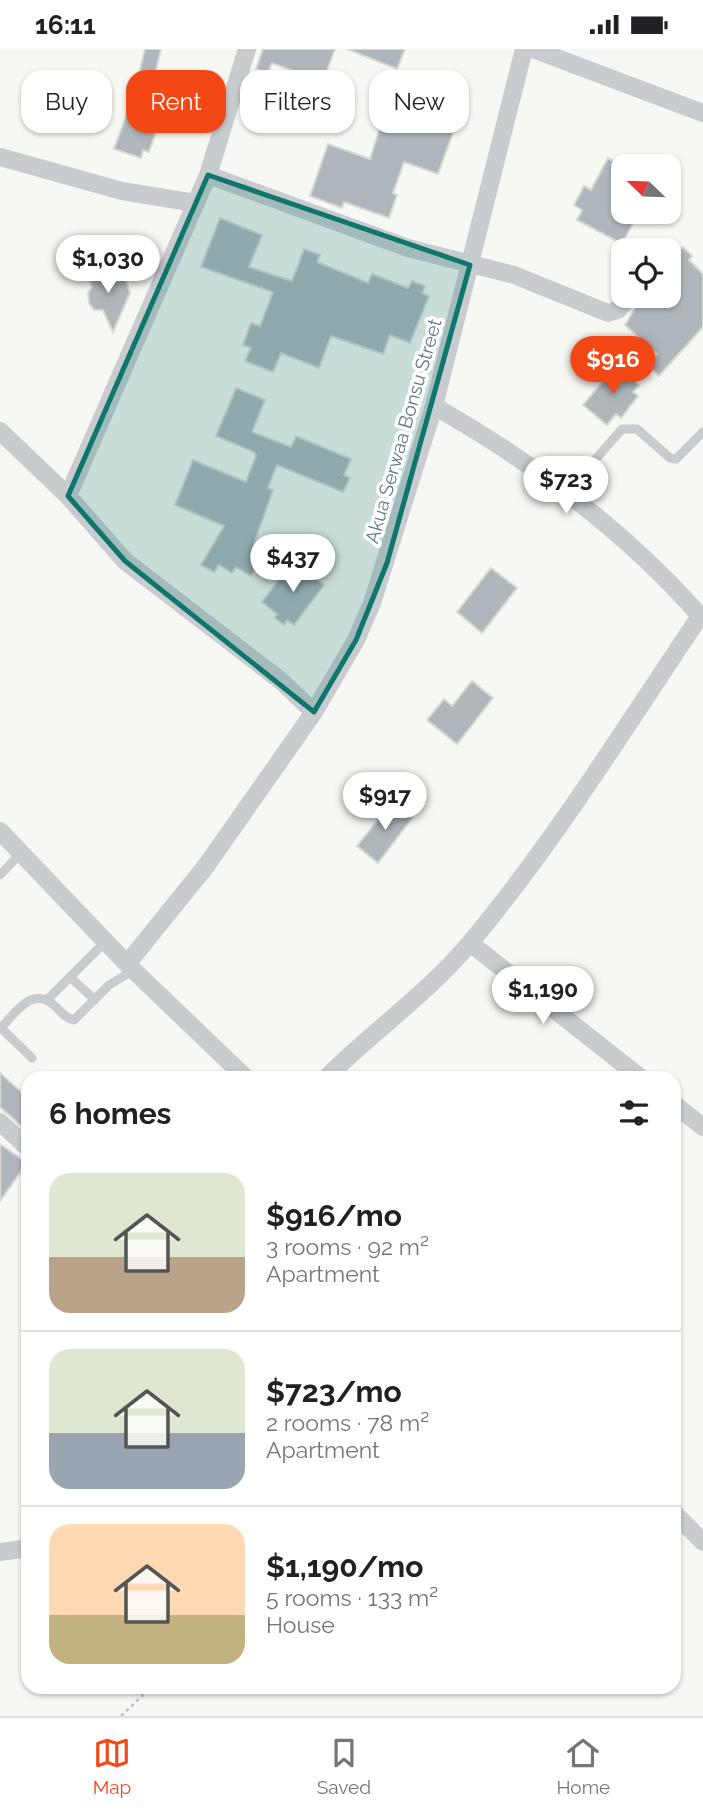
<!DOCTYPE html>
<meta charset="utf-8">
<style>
:root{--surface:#fff;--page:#f2f2f2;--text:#202124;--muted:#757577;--line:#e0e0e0;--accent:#f44716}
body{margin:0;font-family:Raleway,sans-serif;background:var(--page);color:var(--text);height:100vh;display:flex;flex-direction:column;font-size:26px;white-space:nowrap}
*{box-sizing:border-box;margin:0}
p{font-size:23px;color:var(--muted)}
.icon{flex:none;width:38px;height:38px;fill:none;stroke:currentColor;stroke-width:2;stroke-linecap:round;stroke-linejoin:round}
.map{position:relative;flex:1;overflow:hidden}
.sheet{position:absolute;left:21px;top:1022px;width:660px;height:623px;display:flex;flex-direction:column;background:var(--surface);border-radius:21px;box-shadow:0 2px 5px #0004}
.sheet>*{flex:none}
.banner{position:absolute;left:21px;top:21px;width:662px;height:63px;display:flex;gap:14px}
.needle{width:46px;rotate:293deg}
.buttons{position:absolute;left:611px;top:105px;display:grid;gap:14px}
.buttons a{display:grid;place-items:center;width:70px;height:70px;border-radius:14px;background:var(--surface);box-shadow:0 2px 5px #0004;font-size:35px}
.price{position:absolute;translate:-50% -60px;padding:0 16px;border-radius:24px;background:#fff;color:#222;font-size:23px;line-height:46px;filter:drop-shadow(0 2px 4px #0008)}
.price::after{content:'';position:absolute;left:50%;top:42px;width:21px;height:16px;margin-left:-10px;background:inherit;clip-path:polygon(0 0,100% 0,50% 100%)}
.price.active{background:var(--accent);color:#fff}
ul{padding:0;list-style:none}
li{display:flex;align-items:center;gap:21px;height:175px;padding:0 28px}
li+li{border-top:2px solid var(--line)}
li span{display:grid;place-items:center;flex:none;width:196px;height:140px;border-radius:21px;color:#555}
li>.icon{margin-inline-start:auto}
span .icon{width:84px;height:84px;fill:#fffc;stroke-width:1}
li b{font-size:30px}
h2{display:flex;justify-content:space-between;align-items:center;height:84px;padding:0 28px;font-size:30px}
.pill{padding:0 24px;border-radius:21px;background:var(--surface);box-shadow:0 2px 5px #0004;font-size:24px;line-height:63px}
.pill.active{background:var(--accent);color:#fff}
.status{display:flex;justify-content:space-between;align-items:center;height:49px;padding:0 35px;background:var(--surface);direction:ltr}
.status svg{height:19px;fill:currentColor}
.menu{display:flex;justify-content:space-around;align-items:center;height:98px;border-top:2px solid var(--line);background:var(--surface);font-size:19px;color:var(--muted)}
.menu a{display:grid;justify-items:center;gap:4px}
.menu .active{color:var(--accent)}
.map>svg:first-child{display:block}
</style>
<div class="status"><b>16:11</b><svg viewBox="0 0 49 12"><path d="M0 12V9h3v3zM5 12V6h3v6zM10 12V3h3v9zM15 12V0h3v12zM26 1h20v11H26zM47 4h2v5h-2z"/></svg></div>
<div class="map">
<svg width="703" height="1667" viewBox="0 0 703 1667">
<rect width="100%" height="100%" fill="#f7f7f3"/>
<!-- building -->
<path fill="#afb7bd" stroke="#d8d8d5" stroke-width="2" d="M 145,0 L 161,0 L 149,51 L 160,54 L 156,63 L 162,65 L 149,103 L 143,101 L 141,109 L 114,100 L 134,45 Z
M 263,0 L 335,0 L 323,33 L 272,14 L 268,24 L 256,20 Z
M 347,0 L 405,0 L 397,20 Z
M 394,34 L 414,41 L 410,53 L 458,70 L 438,125 L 404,113 L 393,144 L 397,146 L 389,169 L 344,153 L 342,159 L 310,147 L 328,95 L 370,110 Z
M 263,45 L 306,57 L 301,77 L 258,66 Z
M 608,109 L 623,117 L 623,163 L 639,163 L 622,195 L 577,171 L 582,161 L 574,156 L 584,137 L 591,141 Z
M 220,169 L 262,186 L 249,218 L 292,232 L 304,200 L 320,206 L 317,213 L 368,234 L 372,225 L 408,239 L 412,232 L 425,237 L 422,244 L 429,247 L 410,294 L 390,286 L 383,305 L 331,287 L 319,319 L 281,304 L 273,323 L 245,312 L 251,299 L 243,296 L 251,274 L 260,277 L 273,243 L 201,218 Z
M 683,198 L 692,207 L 689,211 L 703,225 L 703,278 L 659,327 L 647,316 L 657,305 L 625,276 L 641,249 L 645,252 L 650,247 L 668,247 L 668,207 Z
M 85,218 L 125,229 L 130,244 L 113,283 L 103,261 L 94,261 L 89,254 L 88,244 L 92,238 Z
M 616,317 L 639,336 L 633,343 L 638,347 L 621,369 L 616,365 L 607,376 L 583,356 Z
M 236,339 L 265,351 L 252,383 L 291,398 L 296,387 L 351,410 L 344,426 L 350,429 L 343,443 L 277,416 L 268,439 L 273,441 L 254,494 L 266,501 L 251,527 L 236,518 L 232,524 L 219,516 L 214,523 L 201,516 L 224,477 L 175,456 L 193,411 L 246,433 L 256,407 L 254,403 L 216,387 Z
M 293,512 L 324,536 L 294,576 L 287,571 L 284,576 L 275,569 L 277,565 L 262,553 Z
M 491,519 L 517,539 L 482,584 L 457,563 Z
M 472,632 L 493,649 L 457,695 L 427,671 L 444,650 L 452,657 Z
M 392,753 L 412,769 L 378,814 L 357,797 Z
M 0,1024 L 28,1049 L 28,1083 L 0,1058 Z
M 0,1095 L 27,1114 L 0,1152 Z"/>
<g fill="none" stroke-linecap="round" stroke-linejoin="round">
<!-- path -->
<path stroke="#bfc2c4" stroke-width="2.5" stroke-dasharray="3.5 3.5" stroke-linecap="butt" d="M 121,1667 L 142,1647 L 146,1638"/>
<!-- lane -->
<path stroke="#c9cccf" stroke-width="9" d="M 567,443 L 622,380 L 637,380 L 670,409 L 676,410 L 703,383
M 0,826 L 21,804
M 70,928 L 95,951
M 48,950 L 105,893
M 0,978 L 32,1009
M 1,979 C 17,961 34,935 57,959 C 63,965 66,969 74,971 L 109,936 L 134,921"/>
<!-- street -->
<path stroke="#c9cccf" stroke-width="18" d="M 533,0 L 703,64
M 0,108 L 122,142 L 195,154
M 208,126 L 408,199 L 514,226 L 608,264 L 618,261 L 630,247
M 434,357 C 534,414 627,483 703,570
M 0,382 L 68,447 L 125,512 L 280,631 L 314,663
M 68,447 L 208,126 L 247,0
M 0,782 L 127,915 L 246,1029
M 470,894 L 641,1029
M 127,915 L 206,817 L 314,663 L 356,591 L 372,554 L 434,357 L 524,0
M 326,1029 C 373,982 427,945 470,894 C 555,792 626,677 700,567
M 674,1055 L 703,1078
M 0,1073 L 28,1099
M 674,1464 L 703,1493
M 0,1503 L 28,1499"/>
</g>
<!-- marked area -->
<path fill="#0f766e" fill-opacity="0.2" stroke="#0f766e" stroke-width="5" stroke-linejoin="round" d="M 208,126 L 470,216 L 387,514 L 356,591 L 314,663 L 125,512 L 68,447 Z"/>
<g text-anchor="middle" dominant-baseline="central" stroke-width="7" stroke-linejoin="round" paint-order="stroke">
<!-- street labels -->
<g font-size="19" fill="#637787" stroke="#fff">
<text transform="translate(403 382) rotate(-74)">Akua Serwaa Bonsu Street</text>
</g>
</g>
</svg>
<div class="buttons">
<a><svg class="needle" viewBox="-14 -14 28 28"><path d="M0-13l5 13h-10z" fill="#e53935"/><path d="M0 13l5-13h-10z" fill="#757577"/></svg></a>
<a><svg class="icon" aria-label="locate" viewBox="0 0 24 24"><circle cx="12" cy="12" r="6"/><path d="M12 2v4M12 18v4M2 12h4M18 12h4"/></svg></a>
</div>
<b class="price" style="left:108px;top:246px">$1,030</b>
<b class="price active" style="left:613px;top:347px">$916</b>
<b class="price" style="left:566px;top:467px">$723</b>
<b class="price" style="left:293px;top:545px">$437</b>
<b class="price" style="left:385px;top:783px">$917</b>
<b class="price" style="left:543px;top:977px">$1,190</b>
<div class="banner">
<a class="pill">Buy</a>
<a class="pill active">Rent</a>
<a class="pill">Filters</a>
<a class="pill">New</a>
</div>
<section class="sheet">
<h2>6 homes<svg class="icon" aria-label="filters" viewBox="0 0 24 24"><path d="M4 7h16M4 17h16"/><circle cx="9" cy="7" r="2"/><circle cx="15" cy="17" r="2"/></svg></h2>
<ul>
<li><span style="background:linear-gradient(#dfe7d0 60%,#b9a48a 0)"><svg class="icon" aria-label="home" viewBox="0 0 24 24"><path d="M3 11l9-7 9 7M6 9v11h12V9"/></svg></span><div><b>$916/mo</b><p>3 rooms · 92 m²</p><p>Apartment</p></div></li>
<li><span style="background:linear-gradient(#dfe7d0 60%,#9aa5b1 0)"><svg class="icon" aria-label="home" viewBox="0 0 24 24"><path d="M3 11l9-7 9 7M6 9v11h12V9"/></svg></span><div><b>$723/mo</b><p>2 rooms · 78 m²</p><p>Apartment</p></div></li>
<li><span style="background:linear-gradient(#ffd9b3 65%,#c2b280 0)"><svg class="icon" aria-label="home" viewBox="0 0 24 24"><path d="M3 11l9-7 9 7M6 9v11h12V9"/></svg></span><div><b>$1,190/mo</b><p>5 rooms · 133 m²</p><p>House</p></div></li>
</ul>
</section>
</div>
<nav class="menu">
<a class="active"><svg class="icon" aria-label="map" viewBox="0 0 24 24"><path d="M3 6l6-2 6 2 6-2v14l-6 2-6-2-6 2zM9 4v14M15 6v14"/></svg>Map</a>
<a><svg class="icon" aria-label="saved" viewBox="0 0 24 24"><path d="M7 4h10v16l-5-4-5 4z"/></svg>Saved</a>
<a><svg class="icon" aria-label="home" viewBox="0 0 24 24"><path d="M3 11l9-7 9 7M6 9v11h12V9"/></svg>Home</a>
</nav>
